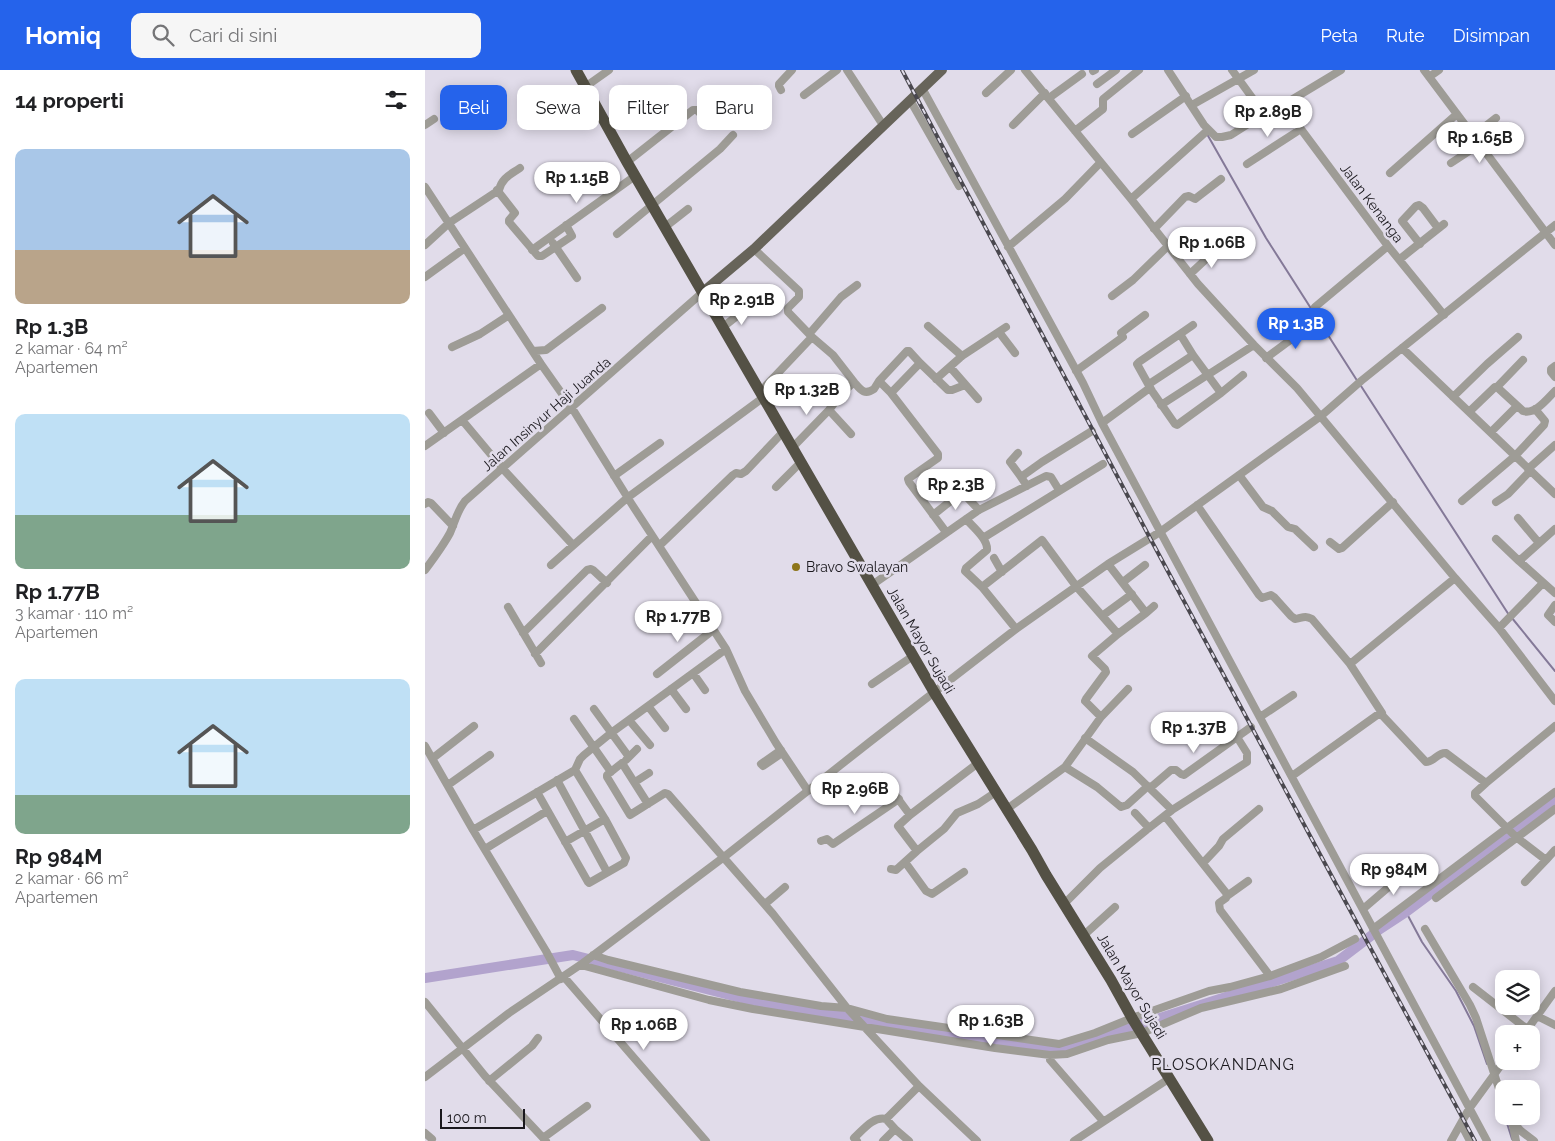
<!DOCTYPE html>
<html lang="id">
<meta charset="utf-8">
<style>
:root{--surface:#fff;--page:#f6f6f6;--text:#202124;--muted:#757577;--accent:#2563eb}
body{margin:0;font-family:Raleway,sans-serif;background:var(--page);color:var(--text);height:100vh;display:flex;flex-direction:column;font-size:19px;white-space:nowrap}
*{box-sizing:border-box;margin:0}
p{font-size:16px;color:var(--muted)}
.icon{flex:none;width:28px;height:28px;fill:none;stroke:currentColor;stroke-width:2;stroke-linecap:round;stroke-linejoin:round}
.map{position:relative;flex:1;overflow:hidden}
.sheet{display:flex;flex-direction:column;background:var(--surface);width:425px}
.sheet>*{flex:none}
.top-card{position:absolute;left:15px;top:15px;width:475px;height:45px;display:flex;gap:10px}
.buttons{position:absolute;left:1070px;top:900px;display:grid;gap:10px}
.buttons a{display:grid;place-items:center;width:45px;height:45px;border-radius:10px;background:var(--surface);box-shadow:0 2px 12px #0003;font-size:25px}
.scale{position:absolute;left:15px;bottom:12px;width:85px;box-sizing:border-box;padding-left:5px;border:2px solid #1a181d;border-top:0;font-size:14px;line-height:18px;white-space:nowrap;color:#1a181d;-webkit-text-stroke:4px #e1dcea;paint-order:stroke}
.price{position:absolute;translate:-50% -42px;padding:0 11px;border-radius:18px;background:#fff;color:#222;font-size:16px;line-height:32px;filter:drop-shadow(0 1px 2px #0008)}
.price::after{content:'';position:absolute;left:50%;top:30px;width:15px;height:11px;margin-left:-8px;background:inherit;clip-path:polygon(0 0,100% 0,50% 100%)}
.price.on{background:var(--accent);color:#fff}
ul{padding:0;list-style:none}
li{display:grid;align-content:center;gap:10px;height:265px;padding:0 15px}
li span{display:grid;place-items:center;height:155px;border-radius:10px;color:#555}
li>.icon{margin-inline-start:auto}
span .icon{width:90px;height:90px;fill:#fffc;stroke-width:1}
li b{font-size:21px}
h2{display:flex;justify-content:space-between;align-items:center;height:60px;padding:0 15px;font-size:21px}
.pill{padding:0 18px;border-radius:10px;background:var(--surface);box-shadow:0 2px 12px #0003;font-size:18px;line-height:45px}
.pill.on{background:var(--accent);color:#fff}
header{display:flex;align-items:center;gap:30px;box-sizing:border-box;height:70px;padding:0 25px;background:var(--accent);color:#fff}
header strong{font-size:24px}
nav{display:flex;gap:28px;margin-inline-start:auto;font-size:18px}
.search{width:350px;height:45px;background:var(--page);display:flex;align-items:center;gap:12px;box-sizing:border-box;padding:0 18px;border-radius:10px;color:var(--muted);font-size:19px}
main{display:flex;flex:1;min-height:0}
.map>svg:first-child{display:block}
</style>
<header>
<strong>Homiq</strong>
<div class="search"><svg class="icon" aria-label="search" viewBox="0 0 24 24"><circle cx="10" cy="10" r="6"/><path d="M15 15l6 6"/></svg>Cari di sini</div>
<nav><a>Peta</a><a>Rute</a><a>Disimpan</a></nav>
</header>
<main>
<section class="sheet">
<h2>14 properti<svg class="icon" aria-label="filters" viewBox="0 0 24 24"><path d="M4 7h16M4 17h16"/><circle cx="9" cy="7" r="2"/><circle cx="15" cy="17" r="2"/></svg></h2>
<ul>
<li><span style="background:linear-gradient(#a9c7e8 65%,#b9a48a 0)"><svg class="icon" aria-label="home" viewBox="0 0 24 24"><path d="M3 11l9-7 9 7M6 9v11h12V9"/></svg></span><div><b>Rp 1.3B</b><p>2 kamar · 64 m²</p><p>Apartemen</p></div></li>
<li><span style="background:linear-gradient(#bfe0f5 65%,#7fa58c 0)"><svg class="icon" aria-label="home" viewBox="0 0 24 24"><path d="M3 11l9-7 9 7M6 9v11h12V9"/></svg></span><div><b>Rp 1.77B</b><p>3 kamar · 110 m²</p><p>Apartemen</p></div></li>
<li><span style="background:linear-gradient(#bfe0f5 75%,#7fa58c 0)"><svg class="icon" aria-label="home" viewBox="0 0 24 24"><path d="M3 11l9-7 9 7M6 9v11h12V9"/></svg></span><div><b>Rp 984M</b><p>2 kamar · 66 m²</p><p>Apartemen</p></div></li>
</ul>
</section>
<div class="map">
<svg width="1130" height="1071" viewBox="0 0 1130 1071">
<rect width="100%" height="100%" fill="#e1dcea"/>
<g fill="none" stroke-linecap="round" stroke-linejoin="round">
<!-- stream -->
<path stroke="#847998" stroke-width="2" d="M 782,64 L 841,168 L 933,312
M 936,316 L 1084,545
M 1087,548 L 1130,601
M 981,842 L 997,872 L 1031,921 L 1049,956 L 1062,994
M 1076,1035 L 1079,1044
M 1080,1047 L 1087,1069"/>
<!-- river -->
<path stroke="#b2a3cd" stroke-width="10" d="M 0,908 L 148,885 L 336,933 L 635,980 L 913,891 L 955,859 L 981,842 L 1130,731"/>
<!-- minor -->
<path stroke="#9e9c96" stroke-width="8" d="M 422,0 L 458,55
M 600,0 L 706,129 L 773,214 L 829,275 L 872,318 L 1030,508 L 1074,558 L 1130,631
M 743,0 L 779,55 L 791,67 L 797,67 L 806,65 L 839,44 L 858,35 L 916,0
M 807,0 L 839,44
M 999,0 L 1130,175
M 668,1 L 670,0
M 1004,7 L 1014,0
M 672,14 L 691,0
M 160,17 L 184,0
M 497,18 L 658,313 L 677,353 L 1062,1071
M 356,20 L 354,16 L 354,14 L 367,0
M 561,23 L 586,0
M 379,25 L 412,0
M 624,28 L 657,4
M 485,30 L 534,116
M 767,35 L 829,0
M 858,35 L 963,176 L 1019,245
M 0,55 L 9,49
M 588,55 L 620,23
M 650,61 L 678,39 L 678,29 L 714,0
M 707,64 L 761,26
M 1048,66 L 1071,48
M 202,92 L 268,40 L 272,40 L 284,53
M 1026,93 L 1055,74
M 822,94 L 876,59
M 965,103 L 1032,44
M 0,117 L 116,294 L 147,338 L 206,433 L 301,579 L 320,621 L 351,673 L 383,721
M 72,120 L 90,143 L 84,150 L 84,152 L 113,186 L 117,186 L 147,166 L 141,155
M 706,129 L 783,60
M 240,157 L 263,139
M 729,159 L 760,127 L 764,126 L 770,129 L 796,109
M 192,164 L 295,79 L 308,65
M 128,173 L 152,208
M 995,174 L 977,151 L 991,136 L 994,135 L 998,138 L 1013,158
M 0,175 L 24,153 L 74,120 C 77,108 85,105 95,98
M 583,177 L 640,129 L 675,93
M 329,179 L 374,221 L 374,227 L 363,238 L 363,242 L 387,267 L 335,322
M 107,180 L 210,106
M 975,189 L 1019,154
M 765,204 L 793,178
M 0,207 L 40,178
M 687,226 L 708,210 L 743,176
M 890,237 L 963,176
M 503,256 L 537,286
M 298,257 L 322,238
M 574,262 L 590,283
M 385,263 L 416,227 L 432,215
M 755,264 L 768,285 L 796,323 L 752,355 L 750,354 L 727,321 L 712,294 L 714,292 Z
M 755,264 L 768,255
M 387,267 L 408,285 L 429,312
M 27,277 L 55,264 L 84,245
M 977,278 L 1130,424
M 108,281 L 121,280 L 177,238
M 841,288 L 887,254
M 495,293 L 523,320 L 527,320 L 540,315
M 1130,296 L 1126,299 L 1126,302 L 1130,307
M 525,297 L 553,329
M 651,301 L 698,267 L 696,263 L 720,245
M 511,309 L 537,286 L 581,257
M 454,311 L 482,281 L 484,281 L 495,293 L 466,323
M 724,314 L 768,285
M 1072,317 L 1098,290
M 796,323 L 818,305
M 1028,327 L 1062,294 L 1093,267
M 736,335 L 829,275
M 404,340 L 426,364
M 1044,342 L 1070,317 L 1073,318 L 1098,341 C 1110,345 1122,329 1130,321
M 4,343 L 19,363
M 37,350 L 78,399 L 148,475
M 677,353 L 722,320
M 1066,362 L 1092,336
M 0,376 L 116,294
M 367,378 L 404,340 L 416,324 L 429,312 C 435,319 439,326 449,319 L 454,311 L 466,323 L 513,384 L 513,388 L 483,409 L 484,412 L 521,462
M 593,383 L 585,392 L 596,407
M 1103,399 L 1130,375
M 814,405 L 838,437 L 847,441 L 863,457 L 870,459 L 889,477
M 189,406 L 235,373
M 602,416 L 596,407 L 617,392 L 667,361
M 351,417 L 375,393
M 1037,431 L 1090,386 L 1119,355 L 1120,351 L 1110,339
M 1071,432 L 1083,424 L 1105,401
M 0,434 L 3,432 L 6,433 L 28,456
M 772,435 L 834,525 L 837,528 L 846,525 L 849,527 L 866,546 L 870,549 C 877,548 880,545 887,549 L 925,594 L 1030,508
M 508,445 L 537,422 L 554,440
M 1093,448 L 1114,473
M 541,449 C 548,457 563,469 562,480 L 541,498 L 540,501 L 557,517 L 591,559
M 1130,459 L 1094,491 L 1130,523
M 558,468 L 678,394
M 1071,469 L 1094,491
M 905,472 L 914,479 L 917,478 L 968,432
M 234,476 L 308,405 L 311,403 L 316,404 L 321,401 L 358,362
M 569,488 L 577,502
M 126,495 L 202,428 L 339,327
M 0,500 C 9,488 18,476 25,463 C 30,452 32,441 40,431 L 278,222
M 698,512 L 720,495
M 447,515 L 554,440 L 621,406 L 626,407 L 634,420
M 557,517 L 617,470 L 651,516 L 693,564 L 721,543 L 683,494
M 1130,535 L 1123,545 L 1130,552
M 83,537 L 116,593
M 721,543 L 729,536
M 677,546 L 707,524
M 1074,558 L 1118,513
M 98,563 L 162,500 L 166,499 L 168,500 L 182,513
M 110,584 L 227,466
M 925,594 L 957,643
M 268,603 L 280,620
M 232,604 L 288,560
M 447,614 L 488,586
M 246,619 L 261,639
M 223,636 L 240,658
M 169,639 L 204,687
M 676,647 L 660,631 L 661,629 L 681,602 L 680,599 L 667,586 L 693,564
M 835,647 L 868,625
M 149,649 L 186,702
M 204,650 L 225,675
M 660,668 L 708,702 L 747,740
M 0,676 L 48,760 L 121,881 L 136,909
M 356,680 L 336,694 L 338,696 L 357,683
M 8,688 L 49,656
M 201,690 L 212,679
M 640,697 L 676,647 L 703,619
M 867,706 L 955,643 L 1001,692 C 1009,692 1013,682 1021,683 L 1061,713 L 1130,656
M 457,707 L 485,745 L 553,693
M 400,708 L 417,729
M 132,710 L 182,802
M 210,712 L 224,703
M 1061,713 L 1050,723 L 1050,726 L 1091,767 L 1121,790 L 1130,780
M 23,715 L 65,685
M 725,718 L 746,700 L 751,700 L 756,704 L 759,705 L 826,657
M 112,722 L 163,812 L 164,813 L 199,793 L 201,788 L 180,749 L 150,700
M 223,734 L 197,693 L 182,705 L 182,707 L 205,745 L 240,723 L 243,724 L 348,844 L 422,938 L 494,1016 L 552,1071
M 582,739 L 640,697 L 672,717 L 696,737 L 702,735 L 723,716
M 710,743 L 724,758
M 485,745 L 473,756 L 492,781 L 519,759 L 532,743 L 553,734 L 571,722
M 740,746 L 802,824 L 801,828 L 794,833 L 795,840 L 845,906
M 48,760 L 150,700 L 155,689 L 159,685 L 186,663 L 301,579
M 396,771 L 402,769 L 408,774 L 474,729
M 140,772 L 180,749
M 60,779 L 122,741
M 480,792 L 501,821 L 507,824 L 539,802
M 778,793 L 794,776 L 798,769 L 834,739
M 466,799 L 471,800 L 492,781
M 1100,812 L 1121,790
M 802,826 L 823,811
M 1011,828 L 1130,739
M 340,834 L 360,817
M 639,834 L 675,798 L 724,758 L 747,740 L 822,692 L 822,683 L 812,667
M 938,839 L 987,797
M 948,859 L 1130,722
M 1000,859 L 1045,935 L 1051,948 L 1079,1034
M 659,865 L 690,837
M 168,885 L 183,890 L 315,922 L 396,936 L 422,938 L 462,949 L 634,974 L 670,963 L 707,948 L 784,921 L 805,917 L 845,906 L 896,887 L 930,869
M 156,895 L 284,930 L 328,939 L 570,978 L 625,985 L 642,984 L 683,970 L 717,963 L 776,938 L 856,919 L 920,896
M 139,907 L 281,1071
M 1048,917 L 1102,959
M 0,932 L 60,1006 L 121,1071
M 1112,946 L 1130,955
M 1099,964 L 1130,921
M 625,985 L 625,990 L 678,1051
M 0,1007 L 84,943 L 158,893 L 299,787 L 446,671 L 591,559 L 683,494 L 735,462 L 896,346 L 936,311 L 1130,155
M 64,1011 L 107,976 L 113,968
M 1083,1046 L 1096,1061 L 1109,1071
M 1087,1051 L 1091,1071
M 1036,1054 L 1045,1071
M 470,1059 L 484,1071
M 0,1063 L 7,1069
M 118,1068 L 162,1036
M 432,1071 L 429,1068 C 438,1060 448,1046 461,1049 L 494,1016
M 458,1071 L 470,1059 L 461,1049
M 649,1071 L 745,1008
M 1026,1071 L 1044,1039 L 1079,991"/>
<!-- major -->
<path stroke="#67645a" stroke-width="10" d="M 278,222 L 329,179 L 517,0"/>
<!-- highway -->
<path stroke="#545145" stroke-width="11" d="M 151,0 L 202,92 L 509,622 L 607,780 L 621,805 L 686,910 L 707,948 L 783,1071"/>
<defs>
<path id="rail" d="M 477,0 L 725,468 L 940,868 L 1050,1071"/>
</defs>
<!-- rail casing -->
<use href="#rail" stroke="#4a484f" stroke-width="4"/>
<!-- rail -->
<use href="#rail" stroke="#e1dcea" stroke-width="2" stroke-dasharray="5.5" stroke-linecap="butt"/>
</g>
<!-- markers -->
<circle fill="#8d751a" stroke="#e1dcea" stroke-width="2" cx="371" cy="497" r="5"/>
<g text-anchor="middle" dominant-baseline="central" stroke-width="5" stroke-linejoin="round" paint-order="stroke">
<!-- street labels -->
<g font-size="14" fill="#1a181d" stroke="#e1dcea">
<text transform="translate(947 133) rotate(53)">Jalan Kenanga</text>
<text transform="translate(121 344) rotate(-41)">Jalan Insinyur Haji Juanda</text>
<text transform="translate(496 570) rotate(60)">Jalan Mayor Sujadi</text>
<text transform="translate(707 916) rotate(59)">Jalan Mayor Sujadi</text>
</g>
<!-- poi labels -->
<g font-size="14" fill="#1a181d" stroke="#e1dcea" text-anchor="start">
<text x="381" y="497">Bravo Swalayan</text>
</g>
<!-- quarter labels -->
<g font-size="16" letter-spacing="1" fill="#1a181d" stroke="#e1dcea">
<text x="798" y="994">PLOSOKANDANG</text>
</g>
</g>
</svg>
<div class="buttons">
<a><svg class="icon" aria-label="layers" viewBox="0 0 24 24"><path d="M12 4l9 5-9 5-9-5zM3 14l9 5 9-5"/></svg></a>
<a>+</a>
<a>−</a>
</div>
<div class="scale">100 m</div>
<b class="price" style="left:843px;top:68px">Rp 2.89B</b>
<b class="price" style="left:1055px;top:94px">Rp 1.65B</b>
<b class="price" style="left:152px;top:134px">Rp 1.15B</b>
<b class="price" style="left:787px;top:199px">Rp 1.06B</b>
<b class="price" style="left:317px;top:256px">Rp 2.91B</b>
<b class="price on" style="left:871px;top:280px">Rp 1.3B</b>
<b class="price" style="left:382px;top:346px">Rp 1.32B</b>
<b class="price" style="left:531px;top:441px">Rp 2.3B</b>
<b class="price" style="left:253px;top:573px">Rp 1.77B</b>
<b class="price" style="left:769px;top:684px">Rp 1.37B</b>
<b class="price" style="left:430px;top:745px">Rp 2.96B</b>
<b class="price" style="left:969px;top:826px">Rp 984M</b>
<b class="price" style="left:566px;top:977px">Rp 1.63B</b>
<b class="price" style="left:219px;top:981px">Rp 1.06B</b>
<div class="top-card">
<a class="pill on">Beli</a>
<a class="pill">Sewa</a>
<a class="pill">Filter</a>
<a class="pill">Baru</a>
</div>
</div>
</main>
